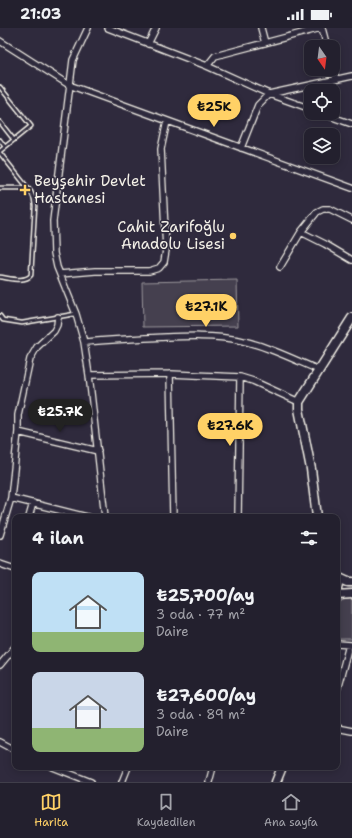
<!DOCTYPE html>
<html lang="tr">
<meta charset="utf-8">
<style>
:root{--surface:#23202e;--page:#2b2836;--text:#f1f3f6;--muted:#a3a3aa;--line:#403e4a;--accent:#ffd166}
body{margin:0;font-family:"Shantell Sans",sans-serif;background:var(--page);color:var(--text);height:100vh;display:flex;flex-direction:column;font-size:15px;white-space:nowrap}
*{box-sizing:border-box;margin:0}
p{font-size:13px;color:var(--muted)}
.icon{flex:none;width:22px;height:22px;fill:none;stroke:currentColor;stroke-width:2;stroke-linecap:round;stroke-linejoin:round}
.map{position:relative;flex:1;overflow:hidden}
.drawer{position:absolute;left:12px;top:486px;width:328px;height:256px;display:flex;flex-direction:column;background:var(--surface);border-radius:8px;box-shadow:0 2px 10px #0003,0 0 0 1px var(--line)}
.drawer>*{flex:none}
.needle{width:26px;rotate:166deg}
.controls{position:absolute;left:304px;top:12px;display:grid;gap:8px}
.controls a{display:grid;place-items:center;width:36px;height:36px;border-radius:8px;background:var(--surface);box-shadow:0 2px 10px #0003,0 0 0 1px var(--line);font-size:20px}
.price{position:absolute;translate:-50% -34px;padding:0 9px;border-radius:14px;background:var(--accent);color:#111;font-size:13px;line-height:26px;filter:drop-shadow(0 1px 2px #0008)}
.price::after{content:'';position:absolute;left:50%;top:24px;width:12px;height:9px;margin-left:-6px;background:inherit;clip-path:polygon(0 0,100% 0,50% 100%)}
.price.on{background:#222;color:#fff}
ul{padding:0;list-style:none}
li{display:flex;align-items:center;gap:12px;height:100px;padding:0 20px}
li span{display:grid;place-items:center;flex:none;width:112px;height:80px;border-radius:8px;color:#555}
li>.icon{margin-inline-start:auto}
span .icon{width:48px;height:48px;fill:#fffc;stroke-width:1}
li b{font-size:17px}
h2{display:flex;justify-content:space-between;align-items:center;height:48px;padding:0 20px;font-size:17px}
.status{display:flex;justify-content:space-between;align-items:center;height:28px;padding:0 20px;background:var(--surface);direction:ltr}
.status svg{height:11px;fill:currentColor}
.dock{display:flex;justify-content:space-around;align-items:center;height:56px;border-top:1px solid var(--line);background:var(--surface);font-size:11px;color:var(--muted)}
.dock a{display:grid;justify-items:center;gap:2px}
.dock .on{color:var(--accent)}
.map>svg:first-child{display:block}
</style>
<div class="status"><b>21:03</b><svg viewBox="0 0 49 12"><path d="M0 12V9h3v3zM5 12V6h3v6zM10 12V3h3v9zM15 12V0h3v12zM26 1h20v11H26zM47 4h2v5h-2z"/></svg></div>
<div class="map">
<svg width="352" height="754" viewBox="0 0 352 754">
<rect width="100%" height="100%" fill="#2f2a3d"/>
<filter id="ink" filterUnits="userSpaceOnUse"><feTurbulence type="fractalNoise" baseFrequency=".025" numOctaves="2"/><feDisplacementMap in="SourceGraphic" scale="8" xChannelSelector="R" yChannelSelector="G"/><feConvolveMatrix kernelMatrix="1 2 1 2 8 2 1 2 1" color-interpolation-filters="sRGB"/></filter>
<g filter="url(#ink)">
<!-- green -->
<path fill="#454050" stroke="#9c989c" d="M 237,252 L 238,298 L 143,299 L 142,254 Z
M 352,570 L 352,611 L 337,611 L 337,576 L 343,572 Z"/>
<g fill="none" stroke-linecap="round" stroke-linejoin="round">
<defs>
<path id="lane" d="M 0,59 L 31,98 L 0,123
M 0,94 L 14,112
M 0,112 L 5,119
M 0,125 L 31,164 L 34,171 L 35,178 L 31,247 C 25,255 9,250 0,249
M 0,160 L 27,160
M 0,288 L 3,292 L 22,295 L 75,286"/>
<path id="street" d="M 88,0 L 73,32 L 53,193 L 54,225 L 57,239 L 76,286 L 84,314 L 89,347 L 105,489
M 108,0 L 207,38 L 269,66 L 311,81
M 261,0 L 265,15
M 322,0 L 327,19
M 0,13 L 69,57 L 352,160
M 148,16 L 156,0
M 207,38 L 215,28 L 321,0
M 333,41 L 336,51
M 321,85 L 352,96
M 241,120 L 258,77 L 269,66 L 352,48
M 301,204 L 325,216 L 352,232
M 280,239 L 301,204 L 317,184 L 323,181 L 330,181 L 352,192
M 60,246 L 95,243 L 149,243 L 159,240 L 164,234 L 166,222 L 161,121 L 167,93
M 84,314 C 104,312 125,311 145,310 C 176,309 209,306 239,312 C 267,318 293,331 319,342
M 170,346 L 173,489
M 89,347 L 170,346 L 240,349 L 253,353 L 299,374
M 18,404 L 98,423
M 11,470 L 87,489
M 29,489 L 33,475
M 238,489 L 240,349
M 0,507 L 11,470 L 18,404 L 18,387 L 30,331 L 37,319 L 54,303 L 57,297 L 58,289
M 0,536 L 15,541
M 337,616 L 351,617
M 0,637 L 15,619
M 337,662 L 349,617
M 337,700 L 352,703
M 0,714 L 15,722
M 53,739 L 91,754
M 122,754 L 128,739
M 209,754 L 213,739"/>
<path id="secondary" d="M 317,489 L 311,441 L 299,381 L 299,374 L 352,290
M 337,549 L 348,554 L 352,554
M 337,549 L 339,556 L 337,564
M 337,567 L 352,566
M 276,754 L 282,739"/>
</defs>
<!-- lane casing -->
<use href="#lane" stroke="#f4f1e8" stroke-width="5.5"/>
<!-- street casing -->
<use href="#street" stroke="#f4f1e8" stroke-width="8"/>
<!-- secondary casing -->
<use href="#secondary" stroke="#f4f1e8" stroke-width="11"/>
<!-- lane -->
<use href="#lane" stroke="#2f2a3d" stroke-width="2.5"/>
<!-- street -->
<use href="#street" stroke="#2f2a3d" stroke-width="5.5"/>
<!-- secondary -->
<use href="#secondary" stroke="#2f2a3d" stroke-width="8"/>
</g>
</g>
<!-- markers -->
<g fill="#ffd166" stroke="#2f2a3d" stroke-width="1.5">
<path d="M23 156h4v4h4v4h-4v4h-4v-4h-4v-4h4z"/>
<circle cx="233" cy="208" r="4"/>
</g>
<g text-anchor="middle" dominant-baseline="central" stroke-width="3" stroke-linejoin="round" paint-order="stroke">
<!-- poi labels -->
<g font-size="15" fill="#f4f1e8" stroke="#2f2a3d" text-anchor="start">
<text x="34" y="153">Beyşehir Devlet<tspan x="34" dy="17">Hastanesi</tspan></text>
<text x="225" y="199" text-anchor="end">Cahit Zarifoğlu<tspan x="225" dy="17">Anadolu Lisesi</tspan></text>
</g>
</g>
</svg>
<div class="controls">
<a><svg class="needle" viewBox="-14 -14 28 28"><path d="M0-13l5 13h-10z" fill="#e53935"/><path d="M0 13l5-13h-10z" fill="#a3a3aa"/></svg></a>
<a><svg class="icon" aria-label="locate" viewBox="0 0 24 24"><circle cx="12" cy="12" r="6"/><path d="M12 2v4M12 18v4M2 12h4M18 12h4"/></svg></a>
<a><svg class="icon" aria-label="layers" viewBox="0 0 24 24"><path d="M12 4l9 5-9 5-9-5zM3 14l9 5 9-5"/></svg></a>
</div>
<b class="price" style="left:214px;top:100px">₺25K</b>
<b class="price" style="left:206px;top:300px">₺27.1K</b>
<b class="price on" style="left:60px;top:405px">₺25.7K</b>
<b class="price" style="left:230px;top:419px">₺27.6K</b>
<section class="drawer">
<h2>4 ilan<svg class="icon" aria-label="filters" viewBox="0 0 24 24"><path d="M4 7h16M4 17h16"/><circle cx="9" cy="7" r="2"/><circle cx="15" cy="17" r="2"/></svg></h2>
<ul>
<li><span style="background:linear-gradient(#bfe0f5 75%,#8fb573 0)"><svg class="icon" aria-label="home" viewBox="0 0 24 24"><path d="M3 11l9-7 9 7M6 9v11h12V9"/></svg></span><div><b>₺25,700/ay</b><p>3 oda · 77 m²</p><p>Daire</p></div></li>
<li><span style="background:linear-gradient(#c9d6e8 70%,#8fb573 0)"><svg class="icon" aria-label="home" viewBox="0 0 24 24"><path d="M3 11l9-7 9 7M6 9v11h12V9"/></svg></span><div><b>₺27,600/ay</b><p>3 oda · 89 m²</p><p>Daire</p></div></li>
</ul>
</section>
</div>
<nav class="dock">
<a class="on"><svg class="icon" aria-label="map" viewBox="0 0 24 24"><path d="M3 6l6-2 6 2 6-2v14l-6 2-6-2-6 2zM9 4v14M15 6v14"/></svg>Harita</a>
<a><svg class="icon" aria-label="saved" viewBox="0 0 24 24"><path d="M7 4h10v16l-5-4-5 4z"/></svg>Kaydedilen</a>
<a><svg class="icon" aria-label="home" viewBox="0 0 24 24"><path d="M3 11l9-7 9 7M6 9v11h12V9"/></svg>Ana sayfa</a>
</nav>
